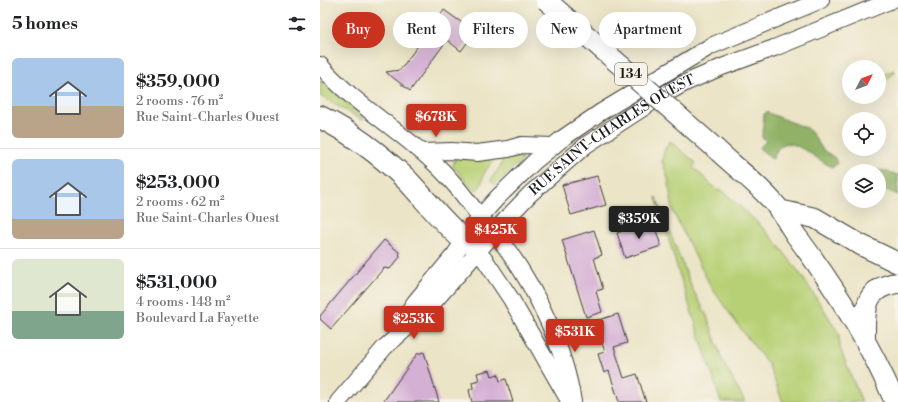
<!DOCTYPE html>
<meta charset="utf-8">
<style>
:root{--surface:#fff;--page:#f2f2f2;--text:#202124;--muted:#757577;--line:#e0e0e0;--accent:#c8321e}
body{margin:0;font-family:"Libre Bodoni",serif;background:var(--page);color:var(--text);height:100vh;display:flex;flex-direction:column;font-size:15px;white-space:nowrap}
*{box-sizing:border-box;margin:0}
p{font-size:13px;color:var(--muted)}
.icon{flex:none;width:22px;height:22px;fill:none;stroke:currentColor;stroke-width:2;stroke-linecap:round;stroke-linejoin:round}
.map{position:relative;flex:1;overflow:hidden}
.sheet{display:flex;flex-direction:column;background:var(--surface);width:320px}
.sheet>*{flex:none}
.guide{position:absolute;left:12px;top:12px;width:380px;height:36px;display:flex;gap:8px}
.needle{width:26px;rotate:48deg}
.buttons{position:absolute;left:522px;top:60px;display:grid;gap:8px}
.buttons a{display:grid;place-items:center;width:44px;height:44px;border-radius:50%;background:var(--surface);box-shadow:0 4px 16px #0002;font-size:20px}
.price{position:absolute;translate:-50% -34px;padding:0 9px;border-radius:4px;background:var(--accent);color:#fff;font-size:13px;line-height:26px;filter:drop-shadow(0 1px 2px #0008)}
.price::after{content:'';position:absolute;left:50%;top:24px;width:12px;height:9px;margin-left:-6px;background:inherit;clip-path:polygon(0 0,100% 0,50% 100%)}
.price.current{background:#222;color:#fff}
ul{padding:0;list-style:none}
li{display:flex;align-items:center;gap:12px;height:100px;padding:0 12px}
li+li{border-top:1px solid var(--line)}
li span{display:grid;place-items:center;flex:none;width:112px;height:80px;border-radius:6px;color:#555}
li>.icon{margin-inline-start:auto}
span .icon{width:48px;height:48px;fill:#fffc;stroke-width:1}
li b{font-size:17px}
h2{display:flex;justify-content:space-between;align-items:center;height:48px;padding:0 12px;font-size:17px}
.tag{padding:0 14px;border-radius:18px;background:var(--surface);box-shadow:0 4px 16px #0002;font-size:14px;line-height:36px}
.tag.current{background:var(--accent);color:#fff}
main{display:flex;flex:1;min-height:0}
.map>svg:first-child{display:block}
</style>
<main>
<section class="sheet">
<h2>5 homes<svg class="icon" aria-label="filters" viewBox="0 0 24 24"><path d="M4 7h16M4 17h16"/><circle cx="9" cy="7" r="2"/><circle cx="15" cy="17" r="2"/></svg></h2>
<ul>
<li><span style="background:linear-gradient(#a9c7e8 60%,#b9a48a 0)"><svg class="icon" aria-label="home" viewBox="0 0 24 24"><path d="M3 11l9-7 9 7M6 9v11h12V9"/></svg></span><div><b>$359,000</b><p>2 rooms · 76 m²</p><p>Rue Saint-Charles Ouest</p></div></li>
<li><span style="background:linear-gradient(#a9c7e8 75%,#b9a48a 0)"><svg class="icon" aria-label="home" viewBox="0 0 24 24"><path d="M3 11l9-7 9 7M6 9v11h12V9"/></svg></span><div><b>$253,000</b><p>2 rooms · 62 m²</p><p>Rue Saint-Charles Ouest</p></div></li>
<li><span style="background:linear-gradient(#dfe7d0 65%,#7fa58c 0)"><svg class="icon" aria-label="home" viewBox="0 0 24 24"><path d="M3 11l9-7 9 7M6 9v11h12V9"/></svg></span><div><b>$531,000</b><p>4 rooms · 148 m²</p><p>Boulevard La Fayette</p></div></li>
</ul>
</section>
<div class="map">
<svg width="578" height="402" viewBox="0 0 578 402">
<rect width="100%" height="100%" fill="#f7f3e8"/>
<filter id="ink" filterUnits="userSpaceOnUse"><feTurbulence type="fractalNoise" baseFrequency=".025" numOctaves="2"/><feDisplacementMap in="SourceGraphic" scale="8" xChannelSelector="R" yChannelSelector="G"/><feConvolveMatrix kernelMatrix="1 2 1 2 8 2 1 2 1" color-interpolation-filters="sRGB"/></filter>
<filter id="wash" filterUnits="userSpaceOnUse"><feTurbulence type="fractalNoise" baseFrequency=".012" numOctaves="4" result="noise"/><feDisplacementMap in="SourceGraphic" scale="16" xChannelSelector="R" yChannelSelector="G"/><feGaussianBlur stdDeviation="0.9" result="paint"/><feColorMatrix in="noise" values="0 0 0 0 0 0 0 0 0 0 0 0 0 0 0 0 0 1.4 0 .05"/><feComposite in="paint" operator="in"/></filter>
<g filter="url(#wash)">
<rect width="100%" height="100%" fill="#ebe4c6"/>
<!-- green -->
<path fill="#b7d075" stroke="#6a7648" d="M 574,70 L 575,72 L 568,78 L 559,82 L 559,76 Z
M 0,80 L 44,117 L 44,119 L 42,120 L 0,96 Z
M 350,141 L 376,163 L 373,167 L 398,191 L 401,189 L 440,225 L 459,246 L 479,272 L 503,308 L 519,334 L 520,348 L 523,356 L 542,402 L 463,402 L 448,364 L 420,328 L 391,287 L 353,212 L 348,178 L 342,161 L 344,151 Z
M 200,152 L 200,157 L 202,160 L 175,185 L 171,181 C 175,170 183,169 182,156 Z
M 135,157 L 173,157 C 173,164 168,166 165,172 C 160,179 165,182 157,190 L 152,188 L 132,165 L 134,163 Z
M 336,197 L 372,288 L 387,316 L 403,362 L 425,402 L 401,402 L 357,267 Z"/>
<!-- forest -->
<path fill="#91b266" stroke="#566741" d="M 446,112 L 486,128 L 492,133 L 503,150 L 515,158 L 517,164 L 513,167 C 500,163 474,137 462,145 C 457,148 455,154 453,159 L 439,148 L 446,141 L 442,137 L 444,114 Z
M 558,170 L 566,171 L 578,175 L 578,195 L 559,187 Z"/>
<g id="blocks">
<!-- building -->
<path fill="#d5b0d5" d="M 124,10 L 155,32 L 141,51 L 127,40 L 90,91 L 66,72 L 80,70 Z
M 277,176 L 286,205 L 251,215 L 242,185 Z
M 333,221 L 341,246 L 305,258 L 297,233 Z
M 274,230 L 282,255 L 274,258 L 283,289 L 276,291 L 282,312 L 266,317 L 242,240 Z
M 64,240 L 79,252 L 80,257 L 70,269 L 64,268 L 11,329 L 0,319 L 0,316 Z
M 298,314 L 307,343 L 294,347 L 304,378 L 317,374 L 326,402 L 299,402 L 289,371 L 284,373 L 278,354 L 285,352 L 275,321 Z
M 104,352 L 119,402 L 63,402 L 97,354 Z
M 170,370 L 172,376 L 178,374 L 180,381 L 186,379 L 193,402 L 152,402 L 149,390 L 153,388 L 152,382 L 159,380 L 157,373 Z"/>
</g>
</g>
<g filter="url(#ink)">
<use href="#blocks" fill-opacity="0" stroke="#3b3a36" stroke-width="1"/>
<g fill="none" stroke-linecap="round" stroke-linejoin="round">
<defs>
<g id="minor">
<path d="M 0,65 C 32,102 75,127 111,160 C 130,177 145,197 160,217 C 168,227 177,235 184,245 C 216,288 245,349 253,402"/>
<path d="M 102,152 L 132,151 L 157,153 L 188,149 L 202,145 L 233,146"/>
<path d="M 149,244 L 165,260 L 191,299 L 248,399"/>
<path d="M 78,327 L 95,302 L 135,254 L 160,217 L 177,198 L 215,161 L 243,138 L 281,112 L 391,46 L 501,0"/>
<path id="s1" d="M 18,402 L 65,347 L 105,312 L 188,217 L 210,194 L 266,145 L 343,95 L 365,83 L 402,67 L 454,48 L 572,0"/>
</g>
<path id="major" d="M 396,149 C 417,169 442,187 460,210 C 466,219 471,229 478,238 C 516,289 550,343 575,402
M 459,210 L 495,218 L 541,245 L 578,263
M 545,341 C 545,312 542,287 578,283"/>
<path id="highway" d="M 0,117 C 32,133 61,155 87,180 C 106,200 123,223 144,240"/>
</defs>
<!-- minor casing -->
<use href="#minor" stroke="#3b3a36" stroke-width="18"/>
<!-- major casing -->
<use href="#major" stroke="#3b3a36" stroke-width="22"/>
<!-- highway casing -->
<use href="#highway" stroke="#3b3a36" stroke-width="24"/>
<!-- minor -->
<use href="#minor" stroke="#fff" stroke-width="16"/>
<!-- major -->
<use href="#major" stroke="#fff" stroke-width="20"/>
<!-- highway -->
<use href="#highway" stroke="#fff" stroke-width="22"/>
<defs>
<path id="major-bridge" d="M 226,0 L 396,149"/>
</defs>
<!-- major-bridge casing -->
<use href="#major-bridge" stroke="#3b3a36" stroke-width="22" stroke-linecap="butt"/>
<!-- major-bridge -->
<use href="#major-bridge" stroke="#fff" stroke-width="20"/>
</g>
</g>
<g text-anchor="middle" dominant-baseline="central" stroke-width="3.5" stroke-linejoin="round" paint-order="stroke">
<!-- shield labels -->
<rect fill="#f7f3e8" stroke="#5e5c59" stroke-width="1" x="295" y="63" width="32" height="22" rx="3"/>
<g font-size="13" font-weight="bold" fill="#1c1c1c">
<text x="311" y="74">134</text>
</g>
<!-- street labels -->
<g font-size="14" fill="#1c1c1c" stroke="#f7f3e8">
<text stroke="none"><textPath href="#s1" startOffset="385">RUE SAINT-CHARLES OUEST</textPath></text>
</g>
</g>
</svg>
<div class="buttons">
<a><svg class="needle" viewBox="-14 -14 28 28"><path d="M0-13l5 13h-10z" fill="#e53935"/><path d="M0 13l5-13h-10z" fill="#757577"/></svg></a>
<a><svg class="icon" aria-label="locate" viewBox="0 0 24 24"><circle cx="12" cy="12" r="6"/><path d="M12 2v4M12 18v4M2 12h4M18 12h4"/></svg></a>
<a><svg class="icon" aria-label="layers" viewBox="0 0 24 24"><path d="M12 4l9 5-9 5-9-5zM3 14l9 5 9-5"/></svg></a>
</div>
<b class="price" style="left:116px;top:138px">$678K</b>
<b class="price current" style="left:319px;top:240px">$359K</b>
<b class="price" style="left:176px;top:251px">$425K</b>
<b class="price" style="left:94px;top:340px">$253K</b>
<b class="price" style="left:255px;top:353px">$531K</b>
<div class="guide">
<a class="tag current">Buy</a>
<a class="tag">Rent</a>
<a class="tag">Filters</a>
<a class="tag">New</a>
<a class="tag">Apartment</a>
</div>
</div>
</main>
